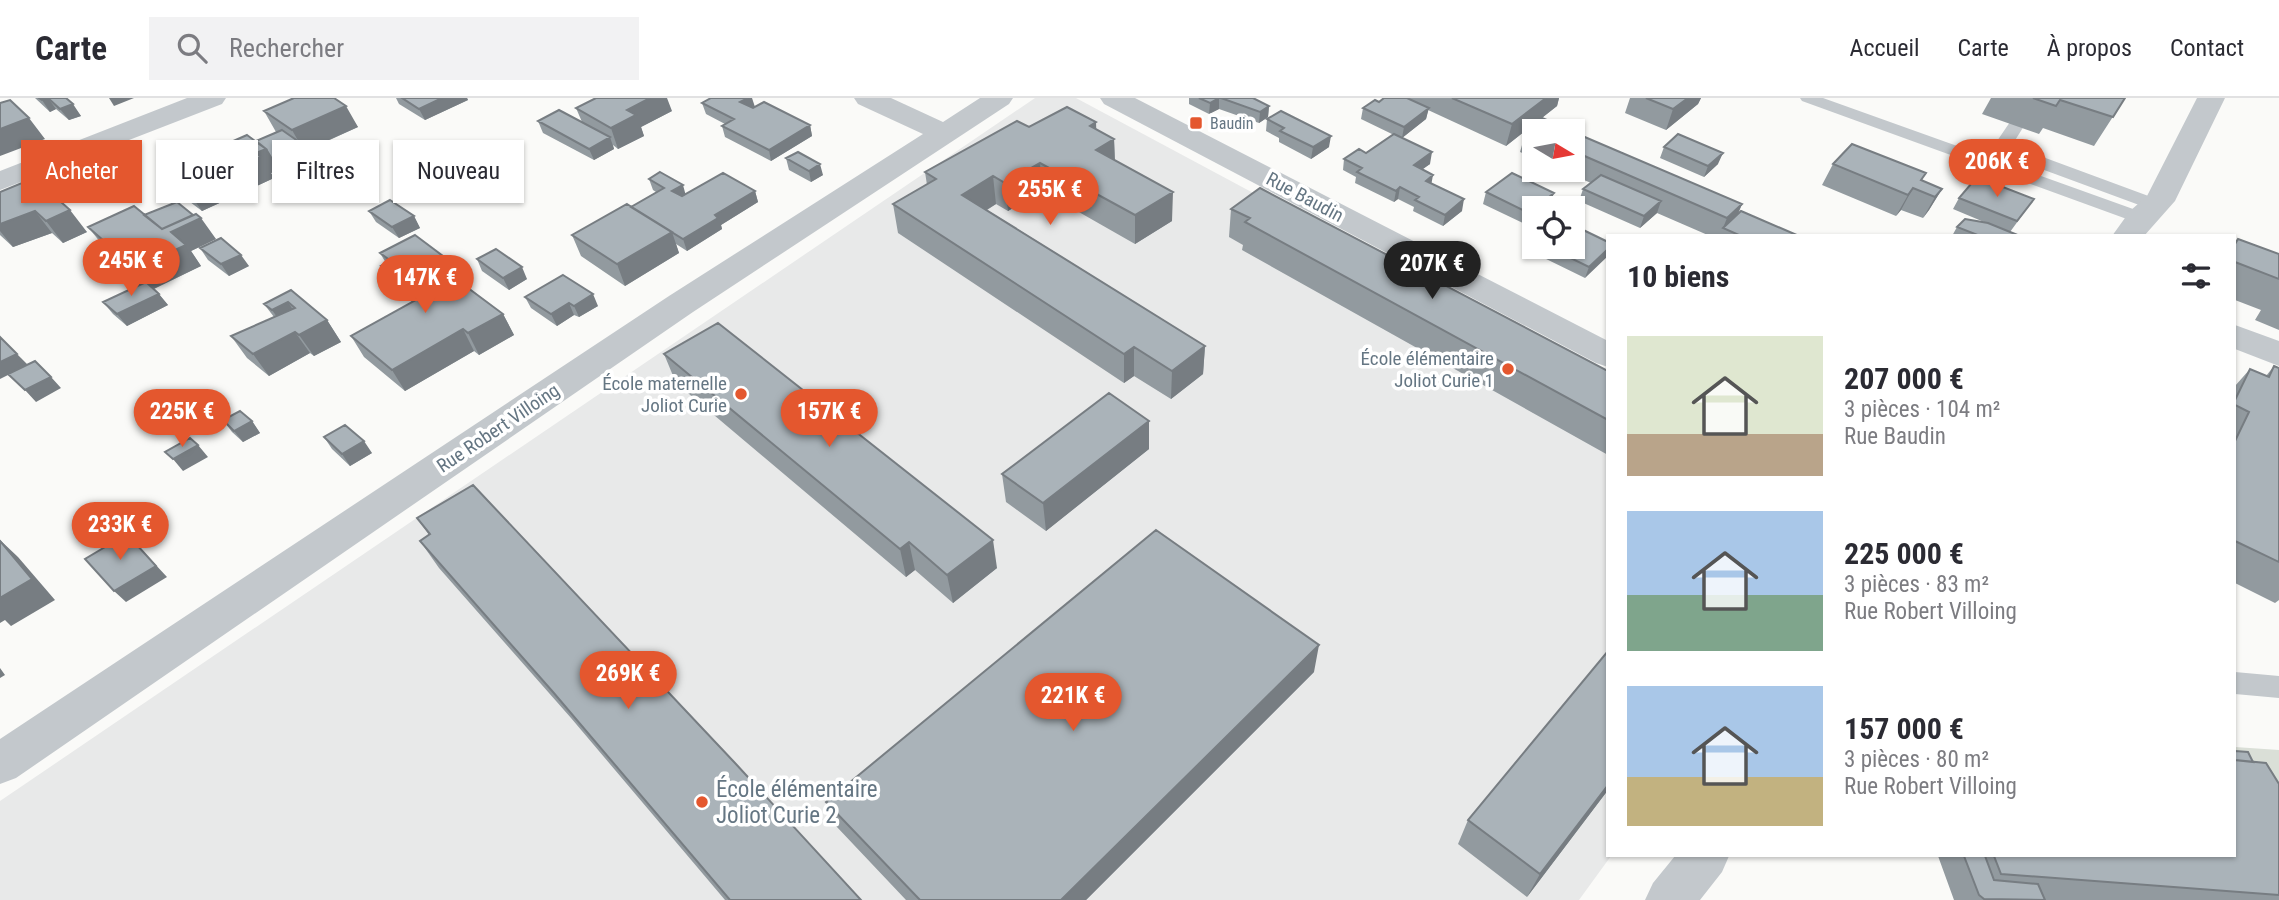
<!DOCTYPE html>
<html lang="fr">
<meta charset="utf-8">
<style>
:root{--surface:#fff;--page:#f2f2f3;--text:#2b2b33;--muted:#7c7c81;--line:#e1e1e2;--accent:#e4572e}
body{margin:0;font-family:"Roboto Condensed",sans-serif;background:var(--page);color:var(--text);height:100vh;display:flex;flex-direction:column;font-size:26px;white-space:nowrap}
*{box-sizing:border-box;margin:0}
p{font-size:23px;color:var(--muted)}
.icon{flex:none;width:38px;height:38px;fill:none;stroke:currentColor;stroke-width:2;stroke-linecap:round;stroke-linejoin:round}
.map{position:relative;flex:1;overflow:hidden}
.sheet{position:absolute;left:1606px;top:136px;width:630px;height:623px;display:flex;flex-direction:column;background:var(--surface);border-radius:0px;box-shadow:0 2px 5px #0004}
.sheet>*{flex:none}
.banner{position:absolute;left:21px;top:42px;width:665px;height:63px;display:flex;gap:14px}
.needle{width:46px;rotate:100deg}
.controls{position:absolute;left:1522px;top:21px;display:grid;gap:14px}
.controls a{display:grid;place-items:center;width:63px;height:63px;border-radius:0px;background:var(--surface);box-shadow:0 2px 5px #0004;font-size:35px}
.price{position:absolute;translate:-50% -60px;padding:0 16px;border-radius:24px;background:var(--accent);color:#fff;font-size:23px;line-height:46px;filter:drop-shadow(0 2px 4px #0008)}
.price::after{content:'';position:absolute;left:50%;top:42px;width:21px;height:16px;margin-left:-10px;background:inherit;clip-path:polygon(0 0,100% 0,50% 100%)}
.price.on{background:#222;color:#fff}
ul{padding:0;list-style:none}
li{display:flex;align-items:center;gap:21px;height:175px;padding:0 21px}
li span{display:grid;place-items:center;flex:none;width:196px;height:140px;border-radius:0px;color:#555}
li>.icon{margin-inline-start:auto}
span .icon{width:84px;height:84px;fill:#fffc;stroke-width:1}
li b{font-size:30px}
h2{display:flex;justify-content:space-between;align-items:center;height:84px;padding:0 21px;font-size:30px}
.tag{padding:0 24px;border-radius:0px;background:var(--surface);box-shadow:0 2px 5px #0004;font-size:24px;line-height:63px}
.tag.on{background:var(--accent);color:#fff}
header{display:flex;align-items:center;gap:42px;box-sizing:border-box;height:98px;padding:0 35px;background:var(--surface);border-bottom:2px solid var(--line)}
header strong{font-size:33px}
nav{display:flex;gap:38px;margin-inline-start:auto;font-size:24px}
.search{width:490px;height:63px;background:var(--page);display:flex;align-items:center;gap:18px;box-sizing:border-box;padding:0 24px;border-radius:0px;color:var(--muted);font-size:26px}
.map>svg:first-child{display:block}
</style>
<header>
<strong>Carte</strong>
<div class="search"><svg class="icon" aria-label="search" viewBox="0 0 24 24"><circle cx="10" cy="10" r="6"/><path d="M15 15l6 6"/></svg>Rechercher</div>
<nav><a>Accueil</a><a>Carte</a><a>À propos</a><a>Contact</a></nav>
</header>
<div class="map">
<svg width="2279" height="802" viewBox="0 0 2279 802">
<rect width="100%" height="100%" fill="#fafaf8"/>
<!-- built -->
<path fill="#e8e9e9" d="M 1035,0 L 1076,0 L 1608,285 L 1608,758 L 1611,758 L 1579,802 L 0,802 L 0,703 Z"/>
<!-- green -->
<path fill="#dadfd7" d="M 2235,649 L 2279,652 L 2279,776 L 2235,696 Z"/>
<g fill="none" stroke-linecap="round" stroke-linejoin="round">
<!-- lane -->
<path fill="#c3c8cc" fill-rule="evenodd" d="M 1800,0 L 1823,0 L 2147,116 L 2150,120 L 2147,124 L 2135,124 L 1802,3 Z
M 2016,23 L 2024,28 L 2014,44 L 2032,55 L 2162,103 L 2165,107 L 2162,111 L 2150,111 L 2020,63 L 1995,46 L 2010,24 Z
M 2235,574 L 2279,578 L 2279,600 L 2235,596 Z"/>
<!-- street -->
<path fill="#c3c8cc" fill-rule="evenodd" d="M 187,0 L 226,0 L 222,6 L 0,92 L 0,73 Z
M 854,0 L 891,0 L 943,24 L 980,0 L 1013,0 L 1009,6 L 693,214 L 16,680 L 0,686 L 0,641 L 669,198 L 923,36 L 858,6 Z
M 1100,0 L 1135,0 L 1608,243 L 1608,269 L 1596,265 L 1104,6 Z
M 2197,0 L 2225,0 L 2175,103 L 2144,138 L 2112,138 L 2130,113 L 2147,98 Z
M 2235,227 L 2279,243 L 2279,268 L 2235,251 Z
M 1675,758 L 1729,758 L 1722,774 L 1700,802 L 1645,802 L 1653,785 Z"/>
</g>
<!-- wall -->
<path fill="#929a9f" d="M 35,0 L 66,0 L 81,18 L 69,22 L 56,11 L 50,14 Z
M 396,0 L 467,0 L 468,2 L 425,22 L 399,6 Z
M 1189,0 L 1253,0 L 1269,8 L 1268,19 L 1259,25 L 1219,11 L 1209,16 L 1189,6 Z
M 1384,0 L 1559,0 L 1557,8 L 1506,48 L 1428,12 L 1426,21 L 1402,40 L 1430,66 L 1422,71 L 1431,86 L 1462,113 L 1443,128 L 1413,113 L 1414,109 L 1398,101 L 1394,104 L 1355,85 L 1356,79 L 1343,72 L 1344,61 L 1366,55 L 1394,37 L 1361,21 L 1363,10 L 1379,4 Z
M 1630,0 L 1701,0 L 1698,6 L 1666,32 L 1625,15 Z
M 1991,0 L 2125,0 L 2094,48 L 2043,30 L 2039,36 L 1982,16 Z
M 337,2 L 358,29 L 310,51 L 315,55 L 322,66 L 291,81 L 279,72 L 271,75 L 274,80 L 202,113 L 190,104 L 175,83 L 188,77 L 181,66 L 256,43 L 276,34 L 264,13 Z
M 702,5 L 755,9 L 810,27 L 812,38 L 771,63 L 725,39 L 722,28 L 725,26 L 706,16 Z
M 576,10 L 672,13 L 641,29 L 644,38 L 618,51 L 613,47 L 614,51 L 594,62 L 543,35 L 538,23 L 582,24 Z
M 1267,21 L 1329,49 L 1311,61 L 1279,44 L 1279,40 L 1266,33 Z
M 1096,24 L 1096,31 L 1114,41 L 1115,62 L 1172,123 L 1135,146 L 1042,93 L 1008,113 L 996,106 L 987,112 L 1205,248 L 1203,276 L 1171,301 L 1134,278 L 1124,285 L 898,135 L 893,106 L 927,87 L 925,74 L 1029,29 Z
M 1526,33 L 1535,33 L 1535,60 L 1520,54 Z
M 1573,34 L 1742,106 L 1738,116 L 1799,138 L 1710,138 L 1657,115 L 1640,130 L 1579,103 L 1583,91 L 1591,85 L 1561,72 L 1573,72 Z
M 1664,49 L 1718,66 L 1704,79 L 1660,60 Z
M 786,60 L 823,77 L 811,84 L 789,72 Z
M 79,64 L 116,74 L 124,85 L 108,92 L 87,75 Z
M 1833,66 L 1922,83 L 1942,91 L 1929,112 L 1923,120 L 1901,112 L 1896,118 L 1822,87 Z
M 649,81 L 686,96 L 755,93 L 758,104 L 721,127 L 722,131 L 687,153 L 676,146 L 679,155 L 625,188 L 581,158 L 572,137 L 631,109 L 656,94 L 653,92 Z
M 0,94 L 87,134 L 63,145 L 52,135 L 13,149 L 0,137 Z
M 1486,94 L 1550,106 L 1545,110 L 1535,110 L 1535,119 L 1525,126 L 1483,106 Z
M 1959,100 L 2026,112 L 2010,134 L 2020,138 L 1952,138 L 1957,129 L 1984,124 L 1953,111 Z
M 1231,111 L 1608,273 L 1608,357 L 1242,152 L 1243,147 L 1229,139 Z
M 369,113 L 414,118 L 420,130 L 399,140 L 376,124 Z
M 144,117 L 216,141 L 191,153 L 201,168 L 154,191 L 168,207 L 127,228 L 113,216 L 103,204 L 144,185 L 105,150 L 88,129 Z
M 2238,141 L 2279,156 L 2279,232 L 2255,222 L 2261,212 L 2235,202 L 2235,144 Z
M 1608,144 L 1585,180 L 1540,158 L 1543,149 L 1573,149 Z
M 200,150 L 249,168 L 229,178 L 208,162 Z
M 380,155 L 449,170 L 451,172 L 456,180 L 503,216 L 514,237 L 479,257 L 474,253 L 405,293 L 364,259 L 351,238 L 412,204 L 393,189 L 381,168 L 386,165 Z
M 477,161 L 527,181 L 509,192 L 482,173 Z
M 291,192 L 327,222 L 341,244 L 314,258 L 310,255 L 269,278 L 247,260 L 231,238 L 274,219 L 264,206 Z
M 525,199 L 598,208 L 579,219 L 574,217 L 557,228 L 531,210 Z
M 664,256 L 997,470 L 953,505 L 915,472 L 906,479 L 676,285 Z
M 2274,268 L 2279,270 L 2279,502 L 2275,505 L 2235,485 L 2235,288 L 2250,271 L 2266,278 Z
M 223,322 L 252,323 L 260,335 L 243,344 L 232,334 Z
M 1149,323 L 1149,351 L 1046,433 L 1006,404 L 1002,376 Z
M 324,339 L 372,355 L 350,368 L 332,351 Z
M 417,420 L 861,802 L 725,802 L 571,620 L 439,470 L 420,443 L 429,437 Z
M 1608,553 L 1608,692 L 1527,799 L 1458,746 L 1468,722 Z
M 1314,574 L 1086,802 L 906,802 L 836,728 L 826,704 Z
M 2253,664 L 2279,686 L 2279,802 L 1954,802 L 1938,758 L 2235,758 Z"/>
<!-- shaded-wall -->
<path fill="#777d82" d="M 48,0 L 56,11 L 50,14 L 42,2 Z
M 109,0 L 134,0 L 114,8 Z
M 442,0 L 467,0 L 468,2 L 425,22 L 419,11 Z
M 650,0 L 667,0 L 672,13 L 641,29 L 644,38 L 618,51 L 611,30 L 627,12 Z
M 748,0 L 752,0 L 755,9 L 744,15 L 740,4 Z
M 1219,0 L 1219,11 L 1209,16 L 1210,5 Z
M 1546,0 L 1559,0 L 1557,8 L 1506,48 L 1512,26 Z
M 1688,0 L 1701,0 L 1698,6 L 1666,32 L 1673,11 Z
M 73,6 L 81,18 L 69,22 L 60,11 Z
M 346,8 L 358,29 L 304,53 L 292,32 Z
M 1269,8 L 1268,19 L 1259,25 L 1260,14 Z
M 1429,10 L 1426,21 L 1402,40 L 1404,29 Z
M 0,18 L 29,20 L 45,41 L 0,58 Z
M 1096,24 L 1097,52 L 1114,41 L 1115,69 L 1097,80 L 1090,28 Z
M 810,27 L 812,38 L 771,63 L 769,52 Z
M 1331,38 L 1329,49 L 1311,61 L 1313,49 Z
M 610,39 L 614,51 L 594,62 L 589,51 Z
M 266,51 L 279,72 L 271,75 L 274,80 L 202,113 L 187,92 Z
M 1432,54 L 1430,66 L 1412,79 L 1414,67 Z
M 315,55 L 322,66 L 291,81 L 284,69 Z
M 1723,55 L 1718,66 L 1704,79 L 1708,68 Z
M 1040,65 L 1042,93 L 1008,113 L 1005,85 Z
M 820,66 L 823,77 L 811,84 L 809,73 Z
M 116,74 L 124,85 L 108,92 L 100,81 Z
M 1433,77 L 1431,88 L 1426,83 Z
M 993,78 L 996,106 L 965,125 L 962,97 Z
M 683,87 L 686,98 L 676,105 L 672,93 Z
M 1400,89 L 1398,101 L 1394,104 L 1396,93 Z
M 1913,90 L 1901,112 L 1896,118 L 1908,97 Z
M 1942,91 L 1929,112 L 1923,120 L 1935,99 Z
M 755,93 L 758,104 L 721,127 L 722,131 L 687,153 L 683,141 L 715,117 Z
M 1173,94 L 1172,123 L 1135,146 L 1135,117 Z
M 1554,95 L 1550,106 L 1545,110 L 1535,110 L 1535,119 L 1525,126 L 1529,115 Z
M 1464,101 L 1462,113 L 1443,128 L 1445,117 Z
M 1661,103 L 1657,115 L 1640,130 L 1644,118 Z
M 1742,106 L 1733,127 L 1723,130 L 1727,120 Z
M 70,112 L 87,134 L 63,145 L 46,123 Z
M 35,113 L 52,135 L 13,149 L 0,133 L 0,126 Z
M 414,118 L 420,130 L 399,140 L 392,129 Z
M 201,120 L 216,141 L 191,153 L 201,168 L 151,192 L 135,170 L 171,134 Z
M 672,134 L 679,155 L 625,188 L 617,166 Z
M 1608,151 L 1608,158 L 1585,180 L 1589,169 Z
M 241,157 L 249,168 L 229,178 L 221,166 Z
M 443,158 L 449,170 L 437,161 Z
M 522,169 L 527,181 L 509,192 L 503,180 Z
M 451,172 L 457,183 L 431,182 Z
M 159,196 L 168,207 L 127,228 L 117,216 Z
M 593,196 L 598,208 L 579,219 L 574,208 Z
M 288,204 L 302,226 L 287,233 L 272,212 Z
M 569,205 L 574,217 L 557,228 L 551,216 Z
M 503,216 L 514,237 L 479,257 L 468,235 Z
M 327,222 L 341,244 L 314,258 L 299,237 Z
M 463,231 L 474,253 L 405,293 L 392,272 Z
M 295,234 L 310,255 L 269,278 L 253,256 Z
M 1205,248 L 1203,276 L 1171,301 L 1172,273 Z
M 1134,249 L 1134,278 L 1124,285 L 1124,256 Z
M 17,256 L 28,267 L 0,281 L 0,264 Z
M 51,279 L 61,290 L 36,304 L 25,292 Z
M 252,323 L 260,335 L 243,344 L 234,333 Z
M 1149,323 L 1149,351 L 1046,433 L 1043,405 Z
M 364,343 L 372,355 L 350,368 L 342,356 Z
M 198,347 L 208,359 L 183,373 L 173,361 Z
M 127,436 L 167,479 L 126,504 L 114,493 Z
M 0,442 L 18,459 L 55,502 L 11,528 L 5,522 L 0,525 Z
M 993,442 L 997,470 L 953,505 L 947,477 Z
M 909,444 L 915,472 L 906,479 L 900,451 Z
M 1319,547 L 1314,574 L 1086,802 L 1061,802 Z
M 0,570 L 5,577 L 0,580 Z
M 1608,687 L 1608,692 L 1527,799 L 1540,776 Z"/>
<!-- building -->
<path fill="#aab3b9" stroke="#777d82" stroke-width="2" d="M 39,0 L 66,0 L 73,6 L 60,11 L 48,0 L 42,2 Z
M 294,0 L 334,0 L 346,8 L 292,32 L 264,13 Z
M 402,0 L 442,0 L 419,11 Z
M 596,0 L 650,0 L 627,12 L 636,17 L 611,30 L 576,10 Z
M 711,0 L 748,0 L 740,4 L 753,10 L 764,4 L 810,27 L 769,52 L 722,28 L 734,21 L 702,5 Z
M 1199,0 L 1219,0 L 1210,5 Z
M 1221,0 L 1253,0 L 1269,8 L 1260,14 Z
M 1384,0 L 1407,0 L 1429,10 L 1404,29 L 1363,10 L 1375,2 L 1379,4 Z
M 1452,0 L 1546,0 L 1512,26 Z
M 1646,0 L 1688,0 L 1673,11 Z
M 2033,0 L 2125,0 L 2113,19 L 2060,2 L 2056,8 Z
M 10,2 L 29,20 L 0,31 L 0,5 Z
M 1067,9 L 1096,24 L 1090,28 L 1114,41 L 1096,52 L 1173,94 L 1135,117 L 1040,65 L 1005,85 L 993,78 L 962,97 L 1205,248 L 1172,273 L 1134,249 L 1124,256 L 893,106 L 936,81 L 925,74 L 1017,23 L 1029,29 Z
M 559,12 L 610,39 L 589,51 L 538,23 Z
M 1281,13 L 1331,38 L 1313,49 L 1280,33 L 1284,30 L 1267,21 Z
M 1542,20 L 1573,33 L 1535,33 L 1535,37 L 1526,33 Z
M 282,32 L 315,55 L 284,69 L 272,61 L 266,51 L 256,43 Z
M 1573,34 L 1742,106 L 1727,120 L 1573,53 Z
M 1394,36 L 1432,54 L 1414,67 L 1433,77 L 1426,83 L 1464,101 L 1445,117 L 1415,102 L 1419,99 L 1400,89 L 1396,93 L 1357,74 L 1362,70 L 1344,61 L 1359,51 L 1366,55 Z
M 1678,36 L 1723,55 L 1708,68 L 1664,49 Z
M 247,37 L 266,51 L 256,55 L 261,59 L 187,92 L 175,83 L 192,75 L 181,66 Z
M 1852,46 L 1926,75 L 1921,82 L 1942,91 L 1935,99 L 1913,90 L 1908,97 L 1833,66 Z
M 798,54 L 820,66 L 809,73 L 786,60 Z
M 95,57 L 116,74 L 100,81 L 79,64 Z
M 660,74 L 683,87 L 672,93 L 682,98 L 723,75 L 755,93 L 715,117 L 718,120 L 683,141 L 631,109 L 664,90 L 649,81 Z
M 1512,75 L 1554,95 L 1529,115 L 1486,94 Z
M 1601,77 L 1661,103 L 1644,118 L 1583,91 Z
M 1977,79 L 2034,101 L 2017,123 L 1959,100 Z
M 34,80 L 70,112 L 46,123 L 35,113 L 0,126 L 0,94 Z
M 1260,90 L 1608,273 L 1608,322 L 1245,124 L 1250,120 L 1231,111 Z
M 390,102 L 414,118 L 392,129 L 369,113 Z
M 177,104 L 193,117 L 162,131 L 144,117 Z
M 627,106 L 672,134 L 617,166 L 572,137 Z
M 134,108 L 162,131 L 196,116 L 201,120 L 171,134 L 186,147 L 135,170 L 88,129 Z
M 1741,113 L 1799,138 L 1741,138 L 1723,130 Z
M 1965,121 L 1988,125 L 2020,138 L 1980,138 L 1957,129 Z
M 1573,127 L 1608,144 L 1608,151 L 1589,169 L 1548,149 L 1573,149 Z
M 415,137 L 443,158 L 437,161 L 451,172 L 447,174 L 437,167 L 426,172 L 412,162 L 402,167 L 394,161 L 391,163 L 380,155 Z
M 221,140 L 241,157 L 221,166 L 200,150 Z
M 2238,141 L 2279,156 L 2279,181 L 2235,164 L 2235,146 Z
M 496,151 L 522,169 L 503,180 L 477,161 Z
M 394,161 L 402,167 L 412,162 L 426,172 L 437,167 L 503,216 L 468,235 L 463,231 L 392,272 L 351,238 L 421,199 L 381,168 Z
M 563,177 L 593,196 L 574,208 L 569,205 L 551,216 L 525,199 Z
M 146,184 L 159,196 L 117,216 L 103,204 Z
M 291,192 L 327,222 L 299,237 L 295,234 L 253,256 L 231,238 L 295,210 L 288,204 L 272,212 L 264,206 Z
M 718,225 L 993,442 L 947,477 L 909,444 L 900,451 L 664,256 Z
M 0,239 L 17,256 L 0,264 Z
M 35,263 L 51,279 L 25,292 L 8,276 Z
M 2274,268 L 2279,270 L 2279,464 L 2235,443 L 2235,343 L 2249,314 L 2235,307 L 2235,302 L 2250,271 L 2269,279 Z
M 1109,295 L 1149,323 L 1043,405 L 1002,376 Z
M 240,313 L 252,323 L 234,333 L 223,322 Z
M 345,327 L 364,343 L 342,356 L 324,339 Z
M 190,340 L 198,347 L 173,361 L 165,354 Z
M 473,387 L 735,665 L 861,802 L 730,802 L 553,594 L 420,443 L 430,436 L 417,420 Z
M 1156,432 L 1319,547 L 1061,802 L 920,802 L 826,704 Z
M 127,436 L 156,468 L 114,493 L 85,461 Z
M 0,443 L 32,481 L 0,500 Z
M 1608,553 L 1608,687 L 1540,776 L 1468,722 Z
M 2235,653 L 2248,654 L 2253,664 L 2235,662 Z
M 2235,662 L 2266,665 L 2279,686 L 2279,797 L 2001,776 L 1994,758 L 2235,758 Z
M 1964,758 L 1985,758 L 1994,782 L 2038,786 L 2045,802 L 1984,801 L 1979,797 Z"/>
<!-- markers -->
<g fill="#e4572e" stroke="#fff" stroke-width="2.5">
<rect x="1189" y="18" width="14" height="14" rx="3.5"/>
<circle cx="1508" cy="271" r="7"/>
<circle cx="741" cy="296" r="7"/>
<circle cx="702" cy="704" r="7"/>
</g>
<g text-anchor="middle" dominant-baseline="central" stroke-width="7" stroke-linejoin="round" paint-order="stroke">
<!-- far-poi labels -->
<g font-size="16" fill="#657683" stroke="#fff" text-anchor="start">
<text x="1210" y="25">Baudin</text>
</g>
<!-- street labels -->
<g font-size="19" fill="#657683" stroke="#fff">
<text transform="translate(1305 99) rotate(28)">Rue Baudin</text>
<text transform="translate(498 330) rotate(-34)">Rue Robert Villoing</text>
</g>
<!-- poi labels -->
<g font-size="19" fill="#657683" stroke="#fff" text-anchor="end">
<text x="1494" y="260">École élémentaire<tspan x="1494" dy="22">Joliot Curie 1</tspan></text>
<text x="727" y="285">École maternelle<tspan x="727" dy="22">Joliot Curie</tspan></text>
</g>
<!-- near-poi labels -->
<g font-size="23" fill="#657683" stroke="#fff" text-anchor="start">
<text x="716" y="691">École élémentaire<tspan x="716" dy="26">Joliot Curie 2</tspan></text>
</g>
</g>
</svg>
<div class="controls">
<a><svg class="needle" viewBox="-14 -14 28 28"><path d="M0-13l5 13h-10z" fill="#e53935"/><path d="M0 13l5-13h-10z" fill="#7c7c81"/></svg></a>
<a><svg class="icon" aria-label="locate" viewBox="0 0 24 24"><circle cx="12" cy="12" r="6"/><path d="M12 2v4M12 18v4M2 12h4M18 12h4"/></svg></a>
</div>
<b class="price" style="left:1997px;top:101px">206K €</b>
<b class="price" style="left:1050px;top:129px">255K €</b>
<b class="price" style="left:131px;top:200px">245K €</b>
<b class="price on" style="left:1432px;top:203px">207K €</b>
<b class="price" style="left:425px;top:217px">147K €</b>
<b class="price" style="left:182px;top:351px">225K €</b>
<b class="price" style="left:829px;top:351px">157K €</b>
<b class="price" style="left:120px;top:464px">233K €</b>
<b class="price" style="left:628px;top:613px">269K €</b>
<b class="price" style="left:1073px;top:635px">221K €</b>
<div class="banner">
<a class="tag on">Acheter</a>
<a class="tag">Louer</a>
<a class="tag">Filtres</a>
<a class="tag">Nouveau</a>
</div>
<section class="sheet">
<h2>10 biens<svg class="icon" aria-label="filters" viewBox="0 0 24 24"><path d="M4 7h16M4 17h16"/><circle cx="9" cy="7" r="2"/><circle cx="15" cy="17" r="2"/></svg></h2>
<ul>
<li><span style="background:linear-gradient(#dfe7d0 70%,#b9a48a 0)"><svg class="icon" aria-label="home" viewBox="0 0 24 24"><path d="M3 11l9-7 9 7M6 9v11h12V9"/></svg></span><div><b>207 000 €</b><p>3 pièces · 104 m²</p><p>Rue Baudin</p></div></li>
<li><span style="background:linear-gradient(#a9c7e8 60%,#7fa58c 0)"><svg class="icon" aria-label="home" viewBox="0 0 24 24"><path d="M3 11l9-7 9 7M6 9v11h12V9"/></svg></span><div><b>225 000 €</b><p>3 pièces · 83 m²</p><p>Rue Robert Villoing</p></div></li>
<li><span style="background:linear-gradient(#a9c7e8 65%,#c2b280 0)"><svg class="icon" aria-label="home" viewBox="0 0 24 24"><path d="M3 11l9-7 9 7M6 9v11h12V9"/></svg></span><div><b>157 000 €</b><p>3 pièces · 80 m²</p><p>Rue Robert Villoing</p></div></li>
</ul>
</section>
</div>
